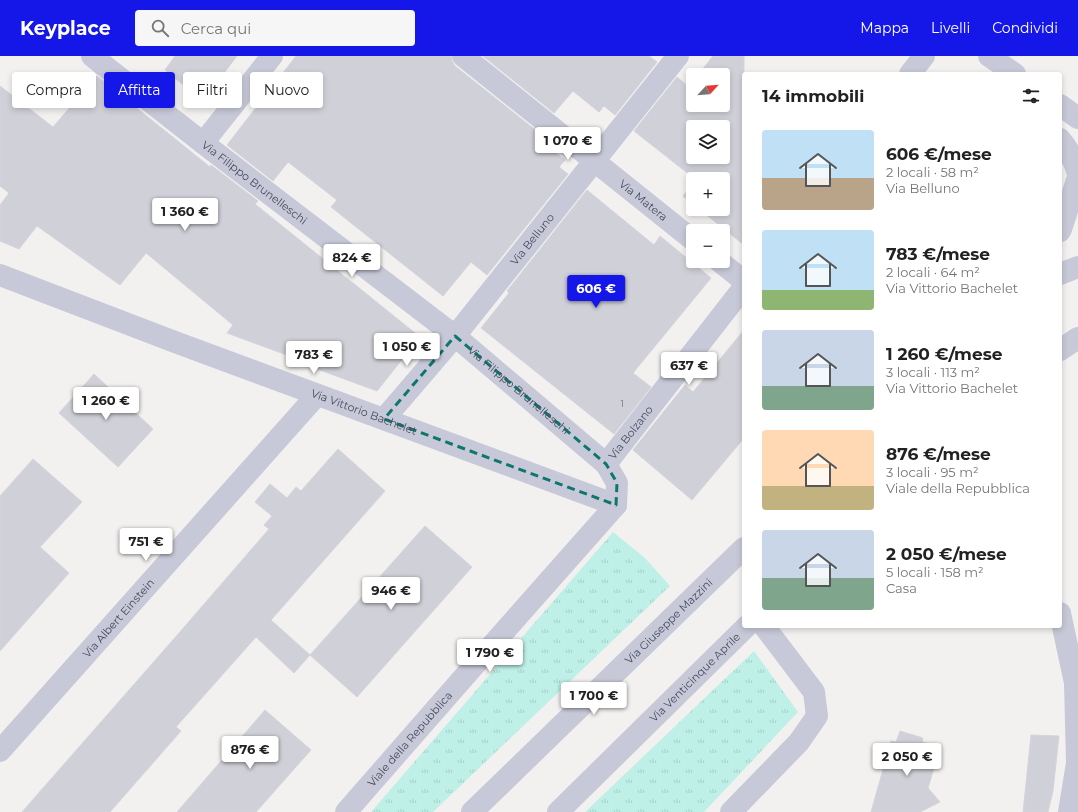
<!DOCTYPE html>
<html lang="it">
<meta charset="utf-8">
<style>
:root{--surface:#fff;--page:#f6f6f6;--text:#222;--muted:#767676;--accent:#1517e8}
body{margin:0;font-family:Montserrat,sans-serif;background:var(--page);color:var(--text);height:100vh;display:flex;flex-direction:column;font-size:15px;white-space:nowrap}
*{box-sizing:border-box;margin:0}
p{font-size:13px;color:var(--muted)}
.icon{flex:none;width:22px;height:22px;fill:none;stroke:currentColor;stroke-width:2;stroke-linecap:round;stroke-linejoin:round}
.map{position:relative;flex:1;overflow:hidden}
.panel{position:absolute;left:742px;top:16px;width:320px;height:556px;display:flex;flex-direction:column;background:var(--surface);border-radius:4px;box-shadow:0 2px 6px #0003}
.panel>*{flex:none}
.guide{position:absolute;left:12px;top:16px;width:380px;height:36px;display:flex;gap:8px}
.needle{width:26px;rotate:64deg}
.controls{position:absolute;left:686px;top:12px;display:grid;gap:8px}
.controls a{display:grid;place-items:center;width:44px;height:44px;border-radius:4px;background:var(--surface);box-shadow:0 2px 6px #0003;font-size:20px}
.price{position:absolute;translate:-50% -34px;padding:0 9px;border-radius:4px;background:#fff;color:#222;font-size:13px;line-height:26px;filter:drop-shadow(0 1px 2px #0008)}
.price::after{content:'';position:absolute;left:50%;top:24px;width:12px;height:9px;margin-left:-6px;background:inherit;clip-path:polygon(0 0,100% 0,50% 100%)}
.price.active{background:var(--accent);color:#fff}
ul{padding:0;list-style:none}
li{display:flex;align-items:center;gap:12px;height:100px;padding:0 20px}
li span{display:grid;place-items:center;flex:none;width:112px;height:80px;border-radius:4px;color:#555}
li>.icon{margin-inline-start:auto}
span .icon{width:48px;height:48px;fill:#fffc;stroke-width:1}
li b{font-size:17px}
h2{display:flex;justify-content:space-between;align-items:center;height:48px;padding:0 20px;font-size:17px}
.tag{padding:0 14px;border-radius:4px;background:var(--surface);box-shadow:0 2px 6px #0003;font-size:14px;line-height:36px}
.tag.active{background:var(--accent);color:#fff}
header{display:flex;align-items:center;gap:24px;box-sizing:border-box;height:56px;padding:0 20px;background:var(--accent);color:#fff}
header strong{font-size:19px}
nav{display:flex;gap:22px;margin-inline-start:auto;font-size:14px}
.search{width:280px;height:36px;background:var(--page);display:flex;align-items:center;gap:10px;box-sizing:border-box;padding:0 14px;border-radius:4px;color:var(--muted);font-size:15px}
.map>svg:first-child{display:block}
</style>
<header>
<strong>Keyplace</strong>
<div class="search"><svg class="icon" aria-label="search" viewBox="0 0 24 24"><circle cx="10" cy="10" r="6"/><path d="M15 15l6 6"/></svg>Cerca qui</div>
<nav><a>Mappa</a><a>Livelli</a><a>Condividi</a></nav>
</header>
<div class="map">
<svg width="1078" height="756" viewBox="0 0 1078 756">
<defs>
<pattern id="park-tufts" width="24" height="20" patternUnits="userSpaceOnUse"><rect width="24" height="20" fill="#bef0e7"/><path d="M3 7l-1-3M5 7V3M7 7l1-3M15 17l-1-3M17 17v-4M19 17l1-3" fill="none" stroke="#a5cfc9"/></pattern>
</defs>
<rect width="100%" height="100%" fill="#f3f1f0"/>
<!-- park -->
<path fill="url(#park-tufts)" d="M 613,476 L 645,502 L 670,530 L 433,756 L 371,756 Z
M 754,595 L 798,656 L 704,756 L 585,756 Z"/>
<!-- building -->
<path fill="#d0d0d8" stroke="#d5d4dc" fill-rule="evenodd" d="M 175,0 L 237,0 L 203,45 L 165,14 Z
M 296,0 L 451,0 L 452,5 L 455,10 L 538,76 L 534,80 L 565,104 L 559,111 L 568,118 L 487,219 L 471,206 L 443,240 L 331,151 L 337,144 L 288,106 L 273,125 L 227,89 Z
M 483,0 L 649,0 L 657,6 L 615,59 L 604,50 L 599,56 L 573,35 L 554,57 Z
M 713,0 L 744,0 L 744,189 L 699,153 L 723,153 L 723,123 L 695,123 L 634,75 L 677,21 L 689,31 L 693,25 L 693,49 L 723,49 L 723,19 L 698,19 ZM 693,71 L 723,71 L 723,101 L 693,101 Z
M 97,20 L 210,111 L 211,109 L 258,145 L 255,148 L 420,281 L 377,335 L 309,310 L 311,308 L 227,277 L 233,269 L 146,197 L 120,229 L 37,170 L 19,193 L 0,185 L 0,149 L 9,137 L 0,130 L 0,30 L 53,71 Z
M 693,127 L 693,148 L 683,140 Z
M 587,134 L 654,189 L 660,180 L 711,222 L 633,317 L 651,331 L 614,378 L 481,272 L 509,237 L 507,235 Z
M 744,274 L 744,382 L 692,444 L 633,394 L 685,329 L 693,336 Z
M 94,318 L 153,373 L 118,411 L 59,357 Z
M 338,393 L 385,435 L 271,564 L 310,599 L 294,617 L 256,581 L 176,671 L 181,675 L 110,756 L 22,756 L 179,577 L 269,473 L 264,469 L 272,460 L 255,446 L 270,428 L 287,442 L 296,431 L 301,435 Z
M 33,403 L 82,446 L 40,491 L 69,517 L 0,595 L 0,440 Z
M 425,470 L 472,511 L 357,641 L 310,599 Z
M 265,654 L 311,694 L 256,756 L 177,756 Z
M 900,675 L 923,682 L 922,686 L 938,690 L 932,711 L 934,712 L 928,732 L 940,746 L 920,756 L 871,756 L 891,685 L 896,686 Z
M 1031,679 L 1059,680 L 1053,735 L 1048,756 L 1023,756 Z"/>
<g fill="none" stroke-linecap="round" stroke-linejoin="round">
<!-- street -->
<g stroke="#c7c9d8" stroke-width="22">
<path id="s1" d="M 92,0 L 203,87 L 455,280 L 606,408 L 617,427 L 616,449"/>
<path id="s2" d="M 463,0 L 693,184"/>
<path d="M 989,0 L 1015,18"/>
<path d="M 910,18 L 924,0"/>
<path d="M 1060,49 L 1078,62"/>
<path d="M 1060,83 C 1069,93 1074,105 1078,118"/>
<path d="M 203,87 L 272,0"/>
<path d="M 1060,175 L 1061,173 L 1078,121"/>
<path d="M 719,205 L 744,225"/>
<path d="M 1060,218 L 1078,211"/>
<path id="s3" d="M 0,219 L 175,286 L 616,449"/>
<path d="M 1060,294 L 1078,282"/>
<path id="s4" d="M 384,363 L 455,280 L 678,0"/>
<path id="s5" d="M 606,408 L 744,231"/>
<path d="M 1060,557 L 1075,627 L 1077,707 L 1069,756"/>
<path id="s6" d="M 0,695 L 317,339"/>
<path id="s7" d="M 346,756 L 464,621 L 616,449"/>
<path id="s8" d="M 472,756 L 744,492"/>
<path id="s9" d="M 558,756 L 747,570"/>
<path d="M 731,756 L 799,686 L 817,660 L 814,636 L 764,570"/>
</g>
</g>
<!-- marked area -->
<path fill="none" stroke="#0f766e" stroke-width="3" stroke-dasharray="8 5" stroke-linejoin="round" d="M 455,280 L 606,408 L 617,427 L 616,449 L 384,363 Z"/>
<g text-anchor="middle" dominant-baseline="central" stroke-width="3.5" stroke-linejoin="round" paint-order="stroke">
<!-- number labels -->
<g font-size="9" fill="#6a6c7c">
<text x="622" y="347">1</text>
</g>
<!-- street labels -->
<g font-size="11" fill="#484a5e" stroke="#fff">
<text stroke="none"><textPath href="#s1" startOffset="206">Via Filippo Brunelleschi</textPath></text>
<text stroke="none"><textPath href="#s2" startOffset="231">Via Matera</textPath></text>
<text stroke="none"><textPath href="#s4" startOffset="233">Via Belluno</textPath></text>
<text stroke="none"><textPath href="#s1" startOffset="542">Via Filippo Brunelleschi</textPath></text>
<text stroke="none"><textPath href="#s3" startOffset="389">Via Vittorio Bachelet</textPath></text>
<text stroke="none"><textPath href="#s5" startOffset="40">Via Bolzano</textPath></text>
<text stroke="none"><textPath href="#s6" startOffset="178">Via Albert Einstein</textPath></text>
<text stroke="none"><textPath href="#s8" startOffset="274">Via Giuseppe Mazzini</textPath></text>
<text stroke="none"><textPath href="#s9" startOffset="192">Via Venticinque Aprile</textPath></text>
<text stroke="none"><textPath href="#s7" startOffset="97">Viale della Repubblica</textPath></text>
</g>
</g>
</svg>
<div class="controls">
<a><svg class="needle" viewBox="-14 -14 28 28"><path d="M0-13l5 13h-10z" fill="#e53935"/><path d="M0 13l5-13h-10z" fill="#767676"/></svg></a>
<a><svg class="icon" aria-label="layers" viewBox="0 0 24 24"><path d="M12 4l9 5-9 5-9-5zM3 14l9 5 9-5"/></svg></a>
<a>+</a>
<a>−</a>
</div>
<b class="price" style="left:568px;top:105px">1 070 €</b>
<b class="price" style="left:185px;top:176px">1 360 €</b>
<b class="price" style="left:352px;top:222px">824 €</b>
<b class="price active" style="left:596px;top:253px">606 €</b>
<b class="price" style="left:407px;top:311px">1 050 €</b>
<b class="price" style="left:314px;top:319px">783 €</b>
<b class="price" style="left:689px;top:330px">637 €</b>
<b class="price" style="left:106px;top:365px">1 260 €</b>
<b class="price" style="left:146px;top:506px">751 €</b>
<b class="price" style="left:391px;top:555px">946 €</b>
<b class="price" style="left:490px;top:617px">1 790 €</b>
<b class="price" style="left:594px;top:660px">1 700 €</b>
<b class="price" style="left:250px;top:714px">876 €</b>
<b class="price" style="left:907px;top:721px">2 050 €</b>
<div class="guide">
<a class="tag">Compra</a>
<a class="tag active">Affitta</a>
<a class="tag">Filtri</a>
<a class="tag">Nuovo</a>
</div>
<section class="panel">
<h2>14 immobili<svg class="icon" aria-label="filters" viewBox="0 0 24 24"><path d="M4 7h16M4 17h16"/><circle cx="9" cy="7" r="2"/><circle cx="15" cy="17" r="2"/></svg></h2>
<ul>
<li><span style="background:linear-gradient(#bfe0f5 60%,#b9a48a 0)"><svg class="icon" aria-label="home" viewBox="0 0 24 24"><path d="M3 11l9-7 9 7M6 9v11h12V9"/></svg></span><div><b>606 €/mese</b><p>2 locali · 58 m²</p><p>Via Belluno</p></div></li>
<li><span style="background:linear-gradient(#bfe0f5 75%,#8fb573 0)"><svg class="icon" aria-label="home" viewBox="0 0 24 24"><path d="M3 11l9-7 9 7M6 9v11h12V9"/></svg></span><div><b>783 €/mese</b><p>2 locali · 64 m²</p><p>Via Vittorio Bachelet</p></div></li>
<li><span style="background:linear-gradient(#c9d6e8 70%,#7fa58c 0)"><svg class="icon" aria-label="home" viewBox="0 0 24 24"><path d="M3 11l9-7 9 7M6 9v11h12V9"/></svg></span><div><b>1 260 €/mese</b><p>3 locali · 113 m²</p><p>Via Vittorio Bachelet</p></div></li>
<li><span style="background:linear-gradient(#ffd9b3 70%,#c2b280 0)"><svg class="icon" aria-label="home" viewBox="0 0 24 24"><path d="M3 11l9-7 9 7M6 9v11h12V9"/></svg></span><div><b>876 €/mese</b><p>3 locali · 95 m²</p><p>Viale della Repubblica</p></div></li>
<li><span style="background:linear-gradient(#c9d6e8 60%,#7fa58c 0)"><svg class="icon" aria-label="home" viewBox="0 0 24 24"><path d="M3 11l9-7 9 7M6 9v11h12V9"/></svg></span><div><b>2 050 €/mese</b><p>5 locali · 158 m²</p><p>Casa</p></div></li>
</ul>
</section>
</div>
